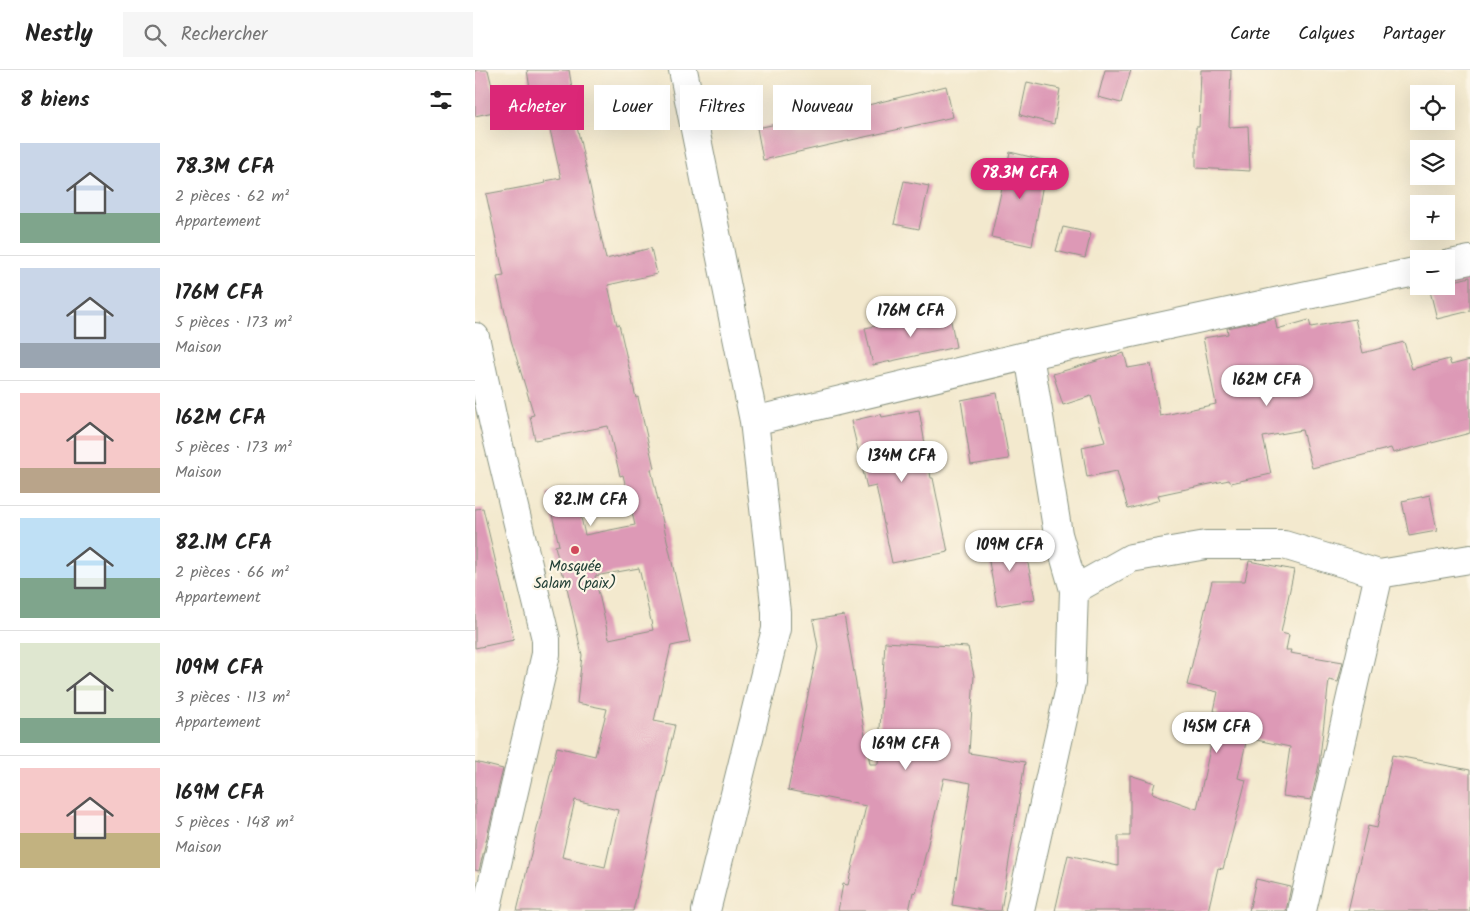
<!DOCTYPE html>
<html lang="fr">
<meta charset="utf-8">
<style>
:root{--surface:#fff;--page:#f6f6f6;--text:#222;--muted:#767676;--line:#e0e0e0;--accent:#db2777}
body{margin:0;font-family:Kalam,sans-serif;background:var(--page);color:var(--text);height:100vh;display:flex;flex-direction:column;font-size:19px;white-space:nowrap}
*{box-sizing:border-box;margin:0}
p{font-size:16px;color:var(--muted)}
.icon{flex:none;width:28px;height:28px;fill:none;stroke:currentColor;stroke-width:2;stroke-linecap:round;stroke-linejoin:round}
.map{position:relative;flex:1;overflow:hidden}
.sheet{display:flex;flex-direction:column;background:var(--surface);width:475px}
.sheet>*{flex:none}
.top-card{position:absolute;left:15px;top:15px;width:475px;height:45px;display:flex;gap:10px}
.buttons{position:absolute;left:935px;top:15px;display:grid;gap:10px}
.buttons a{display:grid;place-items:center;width:45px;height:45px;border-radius:0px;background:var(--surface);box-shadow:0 5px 20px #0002;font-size:25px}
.price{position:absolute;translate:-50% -42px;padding:0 11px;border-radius:18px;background:#fff;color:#222;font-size:16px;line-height:32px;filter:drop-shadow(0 1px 2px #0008)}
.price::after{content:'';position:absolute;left:50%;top:30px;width:15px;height:11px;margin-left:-8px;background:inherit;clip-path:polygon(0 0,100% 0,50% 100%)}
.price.current{background:var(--accent);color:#fff}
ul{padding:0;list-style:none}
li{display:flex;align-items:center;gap:15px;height:125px;padding:0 20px}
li+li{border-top:1px solid var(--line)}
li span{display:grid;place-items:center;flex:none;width:140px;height:100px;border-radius:0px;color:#555}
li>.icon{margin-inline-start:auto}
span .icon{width:60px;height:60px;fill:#fffc;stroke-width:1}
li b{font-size:21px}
h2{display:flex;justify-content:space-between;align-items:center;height:60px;padding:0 20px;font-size:21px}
.chip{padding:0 18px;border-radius:0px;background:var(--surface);box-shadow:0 5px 20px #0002;font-size:18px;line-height:45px}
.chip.current{background:var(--accent);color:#fff}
header{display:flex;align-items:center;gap:30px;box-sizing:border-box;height:70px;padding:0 25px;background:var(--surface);border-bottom:1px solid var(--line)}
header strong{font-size:24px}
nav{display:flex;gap:28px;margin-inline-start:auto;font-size:18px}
.search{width:350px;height:45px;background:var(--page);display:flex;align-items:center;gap:12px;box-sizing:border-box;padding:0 18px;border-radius:0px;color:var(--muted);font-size:19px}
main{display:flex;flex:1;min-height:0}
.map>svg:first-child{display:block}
</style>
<header>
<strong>Nestly</strong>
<div class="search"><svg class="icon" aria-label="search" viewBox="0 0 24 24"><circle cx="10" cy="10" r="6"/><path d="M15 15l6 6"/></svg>Rechercher</div>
<nav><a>Carte</a><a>Calques</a><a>Partager</a></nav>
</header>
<main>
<section class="sheet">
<h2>8 biens<svg class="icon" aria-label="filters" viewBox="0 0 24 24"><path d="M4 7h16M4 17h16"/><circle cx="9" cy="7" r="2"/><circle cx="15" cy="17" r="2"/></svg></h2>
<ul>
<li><span style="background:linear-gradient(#c9d6e8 70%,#7fa58c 0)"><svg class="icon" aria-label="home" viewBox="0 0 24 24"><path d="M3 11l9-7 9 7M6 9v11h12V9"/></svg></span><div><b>78.3M CFA</b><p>2 pièces · 62 m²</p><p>Appartement</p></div></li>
<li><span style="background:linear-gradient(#c9d6e8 75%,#9aa5b1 0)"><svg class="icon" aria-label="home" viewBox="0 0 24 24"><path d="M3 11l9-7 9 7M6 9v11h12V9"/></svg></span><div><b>176M CFA</b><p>5 pièces · 173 m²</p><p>Maison</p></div></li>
<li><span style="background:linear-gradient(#f6c9c9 75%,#b9a48a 0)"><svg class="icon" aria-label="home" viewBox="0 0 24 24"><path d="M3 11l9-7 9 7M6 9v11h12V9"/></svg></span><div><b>162M CFA</b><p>5 pièces · 173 m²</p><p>Maison</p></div></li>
<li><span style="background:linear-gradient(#bfe0f5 60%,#7fa58c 0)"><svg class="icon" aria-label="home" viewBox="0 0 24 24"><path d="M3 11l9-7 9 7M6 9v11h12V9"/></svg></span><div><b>82.1M CFA</b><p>2 pièces · 66 m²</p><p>Appartement</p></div></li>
<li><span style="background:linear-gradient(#dfe7d0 75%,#7fa58c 0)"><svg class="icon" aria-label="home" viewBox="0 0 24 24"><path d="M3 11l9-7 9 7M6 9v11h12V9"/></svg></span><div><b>109M CFA</b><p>3 pièces · 113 m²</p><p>Appartement</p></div></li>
<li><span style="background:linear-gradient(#f6c9c9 65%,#c2b280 0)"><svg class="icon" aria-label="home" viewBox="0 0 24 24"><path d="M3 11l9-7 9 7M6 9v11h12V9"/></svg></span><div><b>169M CFA</b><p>5 pièces · 148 m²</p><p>Maison</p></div></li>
</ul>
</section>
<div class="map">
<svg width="995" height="841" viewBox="0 0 995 841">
<rect width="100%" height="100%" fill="#fcf5e5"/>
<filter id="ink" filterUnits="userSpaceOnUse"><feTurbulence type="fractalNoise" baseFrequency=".02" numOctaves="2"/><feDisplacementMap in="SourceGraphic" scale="10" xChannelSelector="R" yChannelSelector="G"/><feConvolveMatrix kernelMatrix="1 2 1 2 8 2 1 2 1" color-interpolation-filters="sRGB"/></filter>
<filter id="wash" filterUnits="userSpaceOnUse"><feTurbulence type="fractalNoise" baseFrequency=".0096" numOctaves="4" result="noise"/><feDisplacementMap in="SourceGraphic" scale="20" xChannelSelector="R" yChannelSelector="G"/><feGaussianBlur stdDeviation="1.12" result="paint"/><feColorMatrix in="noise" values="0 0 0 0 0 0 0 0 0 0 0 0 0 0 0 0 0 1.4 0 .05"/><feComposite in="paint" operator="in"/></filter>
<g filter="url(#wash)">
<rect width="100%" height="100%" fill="#f3e9ce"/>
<g id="blocks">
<!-- building -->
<path fill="#dd99b6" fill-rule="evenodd" d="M 0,0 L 13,0 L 23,41 L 0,46 Z
M 52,0 L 94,0 L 98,24 L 95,25 L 131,189 L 176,178 L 182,204 L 133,215 L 142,255 L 144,254 L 161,328 L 163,327 L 179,398 L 176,399 L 215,572 L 196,576 L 179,651 L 200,655 L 158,841 L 42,841 L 82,677 L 120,686 L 132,639 L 102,633 L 107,585 L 89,504 L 87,504 L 80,476 L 84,475 L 72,423 L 99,417 L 110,465 L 160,455 L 148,405 L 145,406 L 133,356 L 60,370 L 55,346 L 59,345 L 36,270 L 22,207 L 29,206 L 11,124 L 71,113 L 70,111 L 86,108 L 68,29 L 57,31 ZM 164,498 L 178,560 L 134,569 L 120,506 ZM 100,730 L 143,740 L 130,797 L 87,787 Z
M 630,0 L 656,0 L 646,33 L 623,27 Z
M 726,0 L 756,0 L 754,57 L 773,56 L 775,101 L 721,98 L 721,57 L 724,57 Z
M 552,12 L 585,19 L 579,54 L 545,45 Z
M 471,16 L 478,47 L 288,90 L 282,58 L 385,37 Z
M 535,82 L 572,91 L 557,176 L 516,167 Z
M 429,111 L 454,116 L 444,159 L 419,154 Z
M 588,157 L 616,163 L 610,188 L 581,181 Z
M 995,207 L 995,241 L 962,249 L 954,217 L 971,216 L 971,213 Z
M 474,241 L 481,277 L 398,295 L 390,258 Z
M 800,248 L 802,259 L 834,250 L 836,257 L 880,249 L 888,283 L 929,272 L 937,299 L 974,289 L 976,295 L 995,290 L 995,363 L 918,383 L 916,378 L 837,398 L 827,360 L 788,367 L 796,404 L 756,413 L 754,410 L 683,425 L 685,430 L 653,439 L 642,401 L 612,407 L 607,377 L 630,372 L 616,326 L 588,335 L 578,304 L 649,283 L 653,298 L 676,294 L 685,346 L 741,334 L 728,268 L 753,264 L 752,258 Z
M 522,323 L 534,389 L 496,395 L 486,330 Z
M 444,340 L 456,408 L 458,408 L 473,482 L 417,493 L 401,416 L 392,418 L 376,351 L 406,344 L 407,347 Z
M 955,425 L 962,461 L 934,466 L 927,431 Z
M 8,438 L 39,570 L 0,578 L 0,439 Z
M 548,468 L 560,529 L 522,536 L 511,475 Z
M 774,491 L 819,500 L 806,563 L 814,565 L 811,580 L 816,580 L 815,583 L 868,592 L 863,612 L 854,610 L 844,695 L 836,730 L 808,726 L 815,677 L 772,668 L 763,708 L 771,710 L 748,799 L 743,798 L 733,841 L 580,841 L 593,785 L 643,796 L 643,766 L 655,766 L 655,705 L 680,713 L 677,723 L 722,739 L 743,642 L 739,641 L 743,622 L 712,615 L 737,511 L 770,511 Z
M 369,545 L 395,694 L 403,694 L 410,572 L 493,577 L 499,606 L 494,683 L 550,692 L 526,841 L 514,841 L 477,835 L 496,713 L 469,708 L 441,823 L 438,822 L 434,841 L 363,841 L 368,814 L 373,815 L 391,736 L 313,720 L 343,577 L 338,550 Z
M 917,685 L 995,700 L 995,841 L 873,841 L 893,756 L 902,758 Z
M 0,692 L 28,699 L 4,801 L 0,800 Z
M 781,809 L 816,817 L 811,841 L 774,841 Z"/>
</g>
</g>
<g filter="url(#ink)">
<use href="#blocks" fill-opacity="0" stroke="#899381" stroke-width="1"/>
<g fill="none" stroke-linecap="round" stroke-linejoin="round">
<defs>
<path id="minor" d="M 208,0 L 279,351 L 301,542 L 301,559 L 231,841
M 971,195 L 995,190
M 0,267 L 19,355 L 71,569 L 71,584 L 11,841
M 279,351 L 554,285 L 944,201
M 599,520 L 656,488 L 731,475 L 809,475 L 904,504 L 995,489
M 545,841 L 596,613 L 599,520 L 583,464 L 554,285
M 827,841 L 904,504"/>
</defs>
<!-- minor casing -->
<use href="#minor" stroke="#899381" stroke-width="30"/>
<!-- minor -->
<use href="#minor" stroke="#fff" stroke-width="28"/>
</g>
</g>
<!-- markers -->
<circle fill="#d1495b" stroke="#fcf5e5" stroke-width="2" cx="100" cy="480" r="5"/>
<g text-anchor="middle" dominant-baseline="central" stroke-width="4.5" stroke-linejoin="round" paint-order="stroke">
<!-- poi labels -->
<g font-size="15" fill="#1f3d34" stroke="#fcf5e5">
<text x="100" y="497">Mosquée<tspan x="100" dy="17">Salam (paix)</tspan></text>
</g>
</g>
</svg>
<div class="buttons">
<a><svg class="icon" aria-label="locate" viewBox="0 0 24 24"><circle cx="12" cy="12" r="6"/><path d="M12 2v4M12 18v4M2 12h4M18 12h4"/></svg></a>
<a><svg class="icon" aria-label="layers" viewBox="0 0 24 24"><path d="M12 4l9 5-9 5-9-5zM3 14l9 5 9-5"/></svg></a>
<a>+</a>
<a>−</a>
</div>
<b class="price current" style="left:545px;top:130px">78.3M CFA</b>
<b class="price" style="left:436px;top:268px">176M CFA</b>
<b class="price" style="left:792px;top:337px">162M CFA</b>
<b class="price" style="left:427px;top:413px">134M CFA</b>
<b class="price" style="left:116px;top:457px">82.1M CFA</b>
<b class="price" style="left:535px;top:502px">109M CFA</b>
<b class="price" style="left:742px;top:684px">145M CFA</b>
<b class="price" style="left:431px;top:701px">169M CFA</b>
<div class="top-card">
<a class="chip current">Acheter</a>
<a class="chip">Louer</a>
<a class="chip">Filtres</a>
<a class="chip">Nouveau</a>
</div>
</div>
</main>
